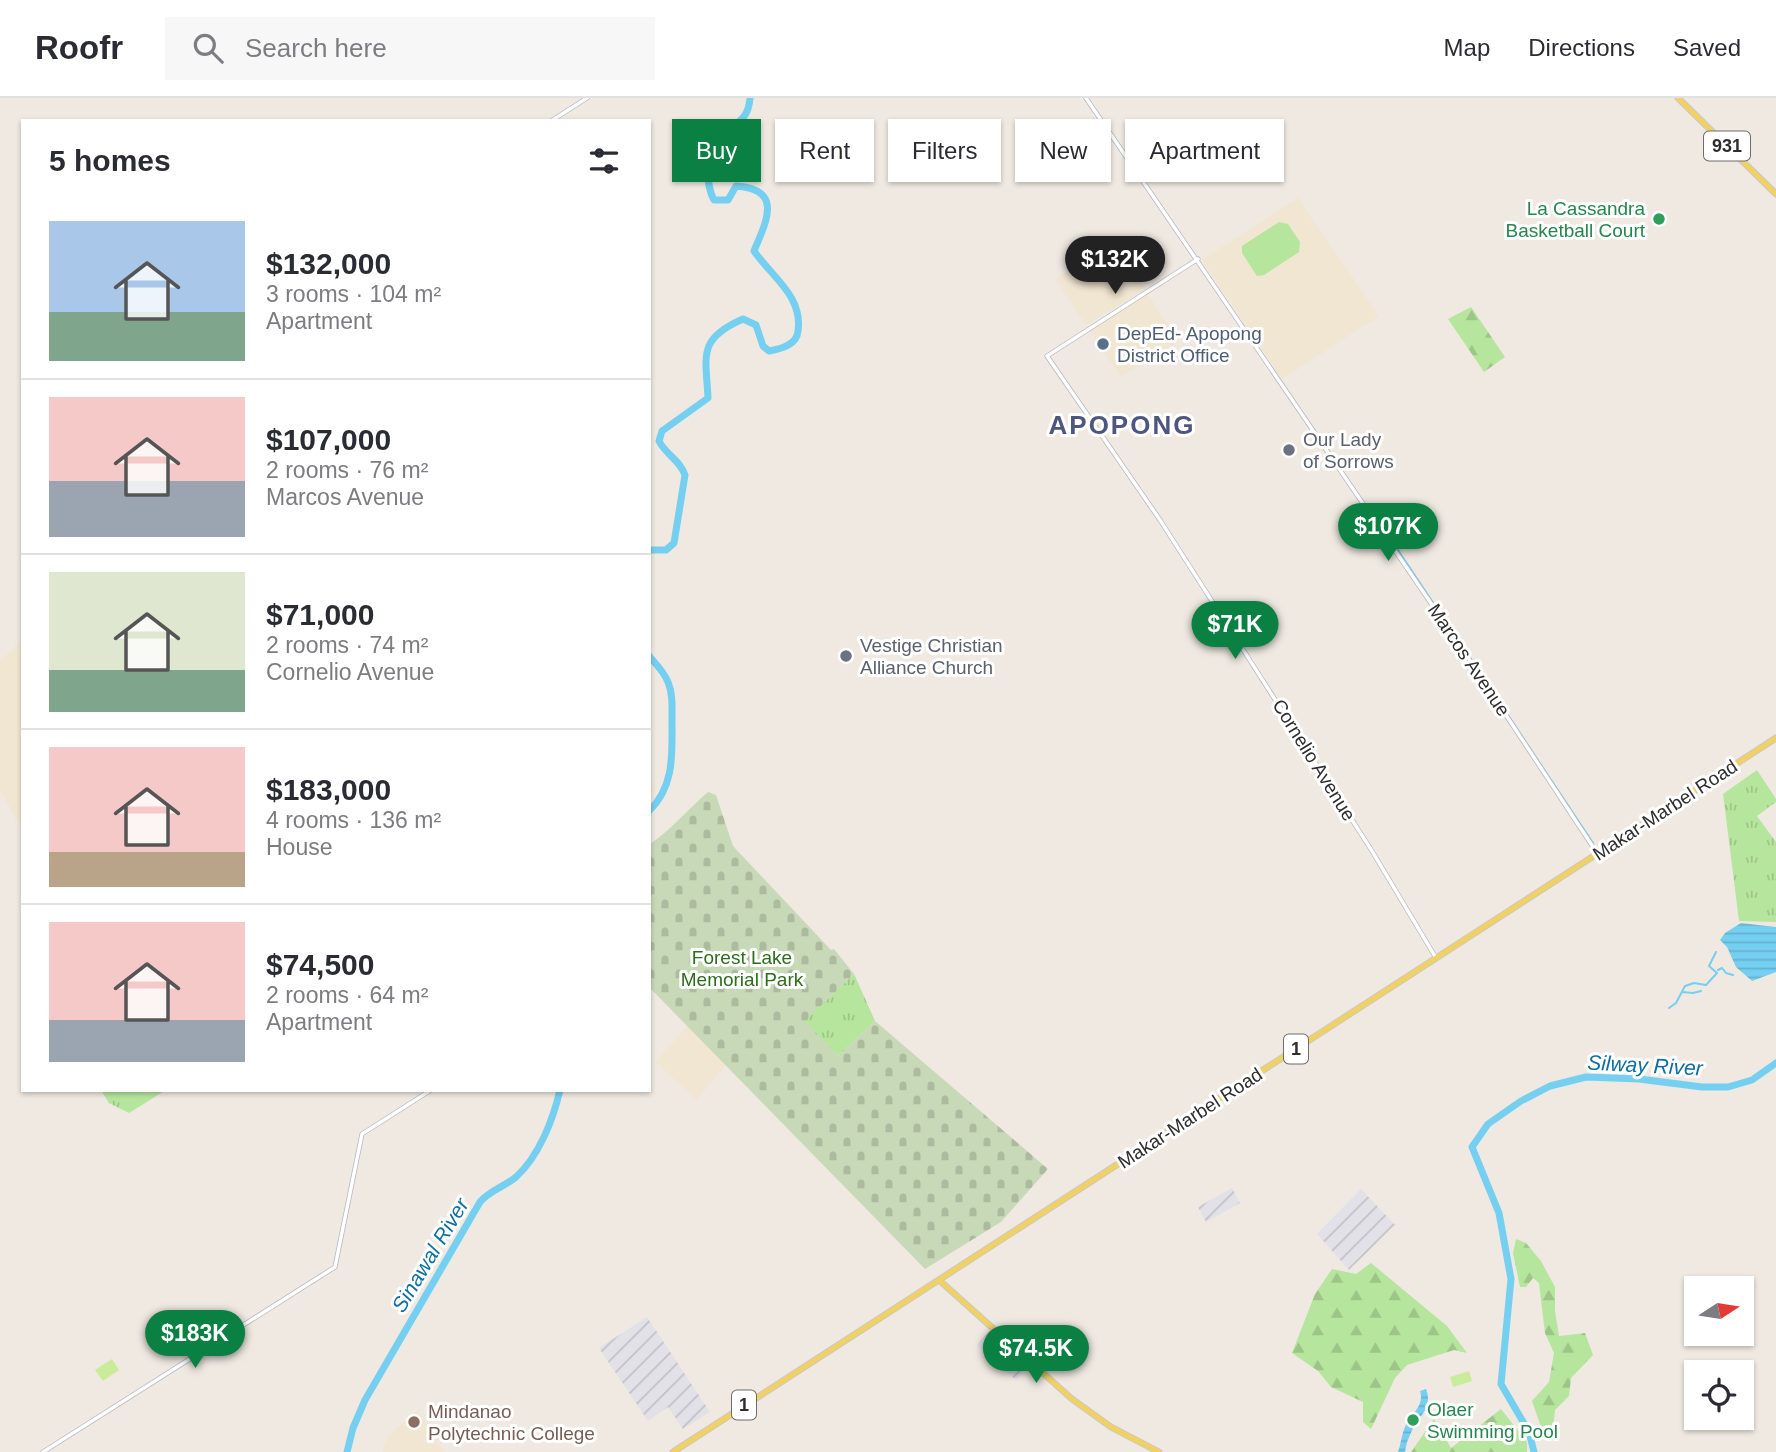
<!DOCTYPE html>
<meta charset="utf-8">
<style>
:root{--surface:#fff;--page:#f7f7f7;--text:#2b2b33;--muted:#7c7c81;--line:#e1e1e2;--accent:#0b8043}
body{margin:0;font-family:Arial,sans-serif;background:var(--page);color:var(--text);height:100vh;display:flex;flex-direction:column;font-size:26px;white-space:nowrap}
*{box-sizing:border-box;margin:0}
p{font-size:23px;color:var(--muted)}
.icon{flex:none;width:38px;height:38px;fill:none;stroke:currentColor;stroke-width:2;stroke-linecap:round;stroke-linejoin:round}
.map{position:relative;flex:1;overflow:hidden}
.sheet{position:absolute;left:21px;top:21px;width:630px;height:973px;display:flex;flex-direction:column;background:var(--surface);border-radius:0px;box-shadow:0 2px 5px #0004}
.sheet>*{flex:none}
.banner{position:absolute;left:672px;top:21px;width:665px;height:63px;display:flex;gap:14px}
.needle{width:46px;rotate:78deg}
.controls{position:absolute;left:1684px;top:1178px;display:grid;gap:14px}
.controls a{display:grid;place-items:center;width:70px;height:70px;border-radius:0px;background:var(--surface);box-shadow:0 2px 5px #0004;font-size:35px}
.price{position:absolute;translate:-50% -60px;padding:0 16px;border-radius:24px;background:var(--accent);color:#fff;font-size:23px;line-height:46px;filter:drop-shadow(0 2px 4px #0008)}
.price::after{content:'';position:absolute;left:50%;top:42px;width:21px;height:16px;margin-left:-10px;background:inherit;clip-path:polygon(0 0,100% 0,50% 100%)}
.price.current{background:#222;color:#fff}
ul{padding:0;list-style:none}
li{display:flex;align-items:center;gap:21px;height:175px;padding:0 28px}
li+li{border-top:2px solid var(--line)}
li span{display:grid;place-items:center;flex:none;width:196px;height:140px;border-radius:0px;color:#555}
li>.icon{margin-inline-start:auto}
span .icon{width:84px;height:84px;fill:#fffc;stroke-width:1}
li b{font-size:30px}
h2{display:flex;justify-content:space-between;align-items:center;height:84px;padding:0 28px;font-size:30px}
.pill{padding:0 24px;border-radius:0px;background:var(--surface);box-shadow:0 2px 5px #0004;font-size:24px;line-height:63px}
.pill.current{background:var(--accent);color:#fff}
header{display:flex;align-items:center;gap:42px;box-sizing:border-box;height:98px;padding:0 35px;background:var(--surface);border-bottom:2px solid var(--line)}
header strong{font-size:33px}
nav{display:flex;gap:38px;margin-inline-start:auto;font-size:24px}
.search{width:490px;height:63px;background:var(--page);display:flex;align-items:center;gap:18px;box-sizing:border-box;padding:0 24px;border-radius:0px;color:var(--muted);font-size:26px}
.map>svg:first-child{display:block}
</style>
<header>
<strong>Roofr</strong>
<div class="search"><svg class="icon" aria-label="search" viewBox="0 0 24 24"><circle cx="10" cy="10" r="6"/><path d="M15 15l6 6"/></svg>Search here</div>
<nav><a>Map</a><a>Directions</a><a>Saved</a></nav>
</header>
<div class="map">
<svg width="1776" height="1354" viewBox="0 0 1776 1354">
<defs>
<pattern id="industrial-furrows" width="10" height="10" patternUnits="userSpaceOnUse" patternTransform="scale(1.75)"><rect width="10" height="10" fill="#e3e1e8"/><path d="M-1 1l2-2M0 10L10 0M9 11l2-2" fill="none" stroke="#c3c1c7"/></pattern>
<pattern id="grass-tufts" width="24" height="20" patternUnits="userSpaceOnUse" patternTransform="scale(1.75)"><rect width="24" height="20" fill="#b6e59e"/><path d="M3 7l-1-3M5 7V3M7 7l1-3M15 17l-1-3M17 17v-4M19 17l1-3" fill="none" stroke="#9dc588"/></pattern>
<pattern id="forest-firs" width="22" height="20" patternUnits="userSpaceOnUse" patternTransform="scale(1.75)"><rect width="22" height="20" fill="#b6e59e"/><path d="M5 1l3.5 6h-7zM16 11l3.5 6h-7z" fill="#9dc588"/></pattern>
<pattern id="cemetery-stones" width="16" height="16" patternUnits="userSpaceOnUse" patternTransform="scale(1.75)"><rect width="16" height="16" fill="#c8d9b8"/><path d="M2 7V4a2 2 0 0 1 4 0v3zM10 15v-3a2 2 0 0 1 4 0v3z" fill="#acbb9e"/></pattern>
<pattern id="water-rules" width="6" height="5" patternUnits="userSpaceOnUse" patternTransform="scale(1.75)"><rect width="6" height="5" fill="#75cff0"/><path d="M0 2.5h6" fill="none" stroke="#66b2ce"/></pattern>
</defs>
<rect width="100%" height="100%" fill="#efe9e1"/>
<!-- industrial -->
<path fill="url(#industrial-furrows)" d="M 1232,1090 L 1240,1105 L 1206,1124 L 1198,1109 Z
M 1361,1091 L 1395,1127 L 1349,1172 L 1317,1136 Z
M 647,1219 L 710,1314 L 683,1331 L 668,1309 L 648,1323 L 599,1250 Z
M 990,1232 L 1030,1267 L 1016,1282 L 977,1247 Z"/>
<!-- education -->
<path fill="#f0e6d1" d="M 1298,100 L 1379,218 L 1282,281 L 1202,162 Z
M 1114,143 L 1146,190 L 1086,227 L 1055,181 Z
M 1147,195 L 1178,244 L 1121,279 L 1089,232 Z
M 23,542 L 23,726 L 19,726 L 0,692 L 0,563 Z
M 688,927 L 726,967 L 696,1002 L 656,964 Z
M 418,1312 L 444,1354 L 382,1354 L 389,1337 Z"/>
<!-- grass -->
<path fill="url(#grass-tufts)" d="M 1757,672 L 1776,701 L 1776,704 L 1757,718 L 1776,744 L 1776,824 L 1739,823 L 1723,696 Z
M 854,876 L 875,923 L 838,958 L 804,923 Z
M 101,992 L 166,992 L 129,1015 L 109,1005 Z"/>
<!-- forest -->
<path fill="url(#forest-firs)" d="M 1471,209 L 1505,259 L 1484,274 L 1448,221 Z
M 1516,1141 L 1526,1145 L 1541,1163 L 1555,1189 L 1555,1213 L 1559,1238 L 1585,1235 L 1593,1257 L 1571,1280 L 1569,1298 L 1555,1312 L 1553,1331 L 1541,1329 L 1532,1303 L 1549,1284 L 1554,1255 L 1545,1235 L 1539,1185 L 1533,1180 L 1526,1189 L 1520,1189 L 1513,1155 Z
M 1371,1165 L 1447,1228 L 1467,1255 L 1454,1252 L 1407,1267 L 1395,1280 L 1371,1331 L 1363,1324 L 1363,1304 L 1331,1289 L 1318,1273 L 1292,1255 L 1315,1196 L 1332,1171 L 1356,1176 Z
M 1501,1311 L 1527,1344 L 1527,1354 L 1411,1354 L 1434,1321 L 1451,1350 Z"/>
<!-- cemetery -->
<path fill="url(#cemetery-stones)" d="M 708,694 L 716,697 L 733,748 L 831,852 L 834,851 L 854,876 L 805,923 L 838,958 L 875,923 L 1048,1071 L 1001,1124 L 925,1171 L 649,889 L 649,747 C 672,731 687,712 708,694 Z"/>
<!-- park -->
<path fill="#b6e59e" d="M 1279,124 L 1288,126 L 1300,144 L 1299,154 L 1264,177 L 1257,178 L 1242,155 L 1242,148 Z"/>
<!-- pitch -->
<path fill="#c9ec9a" d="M 112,1261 L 119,1272 L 103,1283 L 95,1272 Z
M 1469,1273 L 1472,1283 L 1453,1289 L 1450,1279 Z"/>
<!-- water -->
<path fill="url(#water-rules)" d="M 1741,825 L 1776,829 L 1776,874 L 1752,883 L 1736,869 L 1727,849 L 1720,842 L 1725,835 Z
M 1426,1291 C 1431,1302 1426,1316 1416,1323 L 1407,1344 L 1405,1354 L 1398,1354 C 1401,1346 1402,1334 1406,1327 C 1411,1315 1425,1308 1420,1293 Z"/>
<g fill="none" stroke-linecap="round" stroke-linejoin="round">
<!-- stream -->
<path stroke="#75cff0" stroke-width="2" d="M 1398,452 L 1593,745
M 1718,872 L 1722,870 L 1726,875 L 1733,877
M 1682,894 L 1693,895 L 1701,893
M 1669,910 L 1676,905 L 1685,888 L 1694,885 L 1706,887 L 1717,875 L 1709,868 L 1716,854"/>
<!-- river -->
<path stroke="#75cff0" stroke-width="7" d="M 649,452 L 666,452 L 674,445 L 685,377 C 680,362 666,357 659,343 L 662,333 L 708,300 C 706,258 697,241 743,221 L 756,227 L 763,248 L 769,253 C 781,251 797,247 798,233 C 803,198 772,179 754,153 C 766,124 784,91 736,88 L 728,102 L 714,102 C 706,88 703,43 717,32 C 718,32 727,29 728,29 C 742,25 749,15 750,0
M 649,558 C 656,566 664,574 668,584 C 673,596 672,609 672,622 C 672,655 675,688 649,713
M 347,1354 L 353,1330 L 365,1302 L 480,1104 C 490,1092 504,1089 516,1079 C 539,1058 553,1022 560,992
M 1534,1354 L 1529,1334 L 1501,1286 L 1511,1181 L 1499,1115 L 1472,1049 L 1488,1026 L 1521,1003 L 1550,988 L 1586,979 L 1639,981 L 1702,989 L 1728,989 L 1752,982 L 1776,965"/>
<defs>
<path id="minor" d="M 1086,0 L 1467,558 L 1597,755
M 551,23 L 587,0
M 1198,161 L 1047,258 L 1160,422 L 1372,753 L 1436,860
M 43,1354 L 335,1169 L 362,1036 L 431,992"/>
<path id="major" d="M 1678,0 L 1776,96
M 939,1182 L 1072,1301 L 1111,1329 L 1159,1354
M 673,1354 L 1776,640"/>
</defs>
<!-- minor casing -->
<use href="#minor" stroke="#b4b7c1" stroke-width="5"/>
<!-- major casing -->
<use href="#major" stroke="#c9c9c9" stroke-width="7"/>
<!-- minor -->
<use href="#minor" stroke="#fff" stroke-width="3.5"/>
<!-- major -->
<use href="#major" stroke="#f2d163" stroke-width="5"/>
</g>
<!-- markers -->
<g fill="#2e9e5b" stroke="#fff" stroke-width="2.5">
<circle cx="1659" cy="121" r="7"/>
<circle cx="1413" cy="1322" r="7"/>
</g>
<circle fill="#5c6f8a" stroke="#fff" stroke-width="2.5" cx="1103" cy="246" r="7"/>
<g fill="#6b7280" stroke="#fff" stroke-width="2.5">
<circle cx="1289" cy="352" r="7"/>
<circle cx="846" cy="558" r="7"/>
</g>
<circle fill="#8d6e63" stroke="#fff" stroke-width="2.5" cx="414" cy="1324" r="7"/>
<g text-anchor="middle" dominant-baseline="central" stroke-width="6" stroke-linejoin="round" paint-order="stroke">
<!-- shield labels -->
<g fill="#fff" stroke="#6d6d6d" stroke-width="2">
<rect x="1704" y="33.5" width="46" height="29" rx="5"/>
<rect x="1284" y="936.5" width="24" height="29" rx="5"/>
<rect x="732" y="1292.5" width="24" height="29" rx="5"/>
</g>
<g font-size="18" font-weight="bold" fill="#2e2e2e">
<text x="1727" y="48">931</text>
<text x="1296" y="951">1</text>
<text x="744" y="1307">1</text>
</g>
<!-- leisure labels -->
<g font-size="19" fill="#27864d" stroke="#fff" text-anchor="end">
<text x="1645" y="110">La Cassandra<tspan x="1645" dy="22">Basketball Court</tspan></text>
<text x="1427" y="1311" text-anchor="start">Olaer<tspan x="1427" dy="22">Swimming Pool</tspan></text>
</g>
<!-- service labels -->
<g font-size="19" fill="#4e5e75" stroke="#fff" text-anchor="start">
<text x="1117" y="235">DepEd- Apopong<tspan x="1117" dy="22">District Office</tspan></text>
</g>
<!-- worship labels -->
<g font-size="19" fill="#5b616d" stroke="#fff" text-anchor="start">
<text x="1303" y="341">Our Lady<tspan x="1303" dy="22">of Sorrows</tspan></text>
<text x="860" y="547">Vestige Christian<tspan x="860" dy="22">Alliance Church</tspan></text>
</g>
<!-- street labels -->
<g font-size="19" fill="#2e2e2e" stroke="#fff">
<text transform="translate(1469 562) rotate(56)">Marcos Avenue</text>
<text transform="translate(1314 662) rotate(58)">Cornelio Avenue</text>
<text transform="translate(1665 712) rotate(-33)">Makar-Marbel Road</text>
<text transform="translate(1190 1020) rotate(-33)">Makar-Marbel Road</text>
</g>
<!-- park labels -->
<g font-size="19" fill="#2c6e1b" stroke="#fff">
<text x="742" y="859">Forest Lake<tspan x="742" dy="22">Memorial Park</tspan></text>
</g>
<!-- education labels -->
<g font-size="19" fill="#785e54" stroke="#fff" text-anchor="start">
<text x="428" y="1313">Mindanao<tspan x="428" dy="22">Polytechnic College</tspan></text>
</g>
<!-- water labels -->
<g font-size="21" font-style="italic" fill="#0d6fa3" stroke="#fff">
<text transform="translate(1645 967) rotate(3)">Silway River</text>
<text transform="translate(430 1157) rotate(-59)">Sinawal River</text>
</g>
<!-- district labels -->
<g font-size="26" font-weight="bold" letter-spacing="2" fill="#4d5680" stroke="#fff">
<text x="1122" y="327">APOPONG</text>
</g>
</g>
</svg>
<div class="controls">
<a><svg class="needle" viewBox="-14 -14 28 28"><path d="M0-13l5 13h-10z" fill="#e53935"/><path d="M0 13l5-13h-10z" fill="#7c7c81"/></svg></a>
<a><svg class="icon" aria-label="locate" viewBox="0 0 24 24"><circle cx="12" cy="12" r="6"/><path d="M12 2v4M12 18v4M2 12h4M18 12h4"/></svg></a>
</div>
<b class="price current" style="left:1115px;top:198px">$132K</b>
<b class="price" style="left:1388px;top:465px">$107K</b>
<b class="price" style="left:1235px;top:563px">$71K</b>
<b class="price" style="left:195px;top:1272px">$183K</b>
<b class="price" style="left:1036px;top:1287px">$74.5K</b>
<div class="banner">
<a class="pill current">Buy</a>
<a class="pill">Rent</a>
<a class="pill">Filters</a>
<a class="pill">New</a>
<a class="pill">Apartment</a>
</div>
<section class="sheet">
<h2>5 homes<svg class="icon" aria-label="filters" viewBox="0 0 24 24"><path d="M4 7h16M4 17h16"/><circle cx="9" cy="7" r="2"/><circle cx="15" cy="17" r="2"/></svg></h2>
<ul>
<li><span style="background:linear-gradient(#a9c7e8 65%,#7fa58c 0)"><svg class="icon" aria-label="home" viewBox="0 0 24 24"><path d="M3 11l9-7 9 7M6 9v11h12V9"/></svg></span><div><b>$132,000</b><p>3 rooms · 104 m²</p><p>Apartment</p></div></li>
<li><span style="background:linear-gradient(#f6c9c9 60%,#9aa5b1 0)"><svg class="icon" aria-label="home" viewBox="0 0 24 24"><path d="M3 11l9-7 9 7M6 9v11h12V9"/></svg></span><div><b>$107,000</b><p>2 rooms · 76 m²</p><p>Marcos Avenue</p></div></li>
<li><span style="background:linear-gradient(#dfe7d0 70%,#7fa58c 0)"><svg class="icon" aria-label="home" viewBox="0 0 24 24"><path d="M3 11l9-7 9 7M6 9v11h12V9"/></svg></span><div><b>$71,000</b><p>2 rooms · 74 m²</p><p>Cornelio Avenue</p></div></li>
<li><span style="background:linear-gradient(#f6c9c9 75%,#b9a48a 0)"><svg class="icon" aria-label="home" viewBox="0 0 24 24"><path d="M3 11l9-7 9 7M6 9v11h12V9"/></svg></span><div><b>$183,000</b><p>4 rooms · 136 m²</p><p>House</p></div></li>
<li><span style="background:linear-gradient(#f6c9c9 70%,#9aa5b1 0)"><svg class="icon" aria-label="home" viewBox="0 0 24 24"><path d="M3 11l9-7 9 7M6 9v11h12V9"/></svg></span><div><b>$74,500</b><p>2 rooms · 64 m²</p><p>Apartment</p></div></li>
</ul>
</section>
</div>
